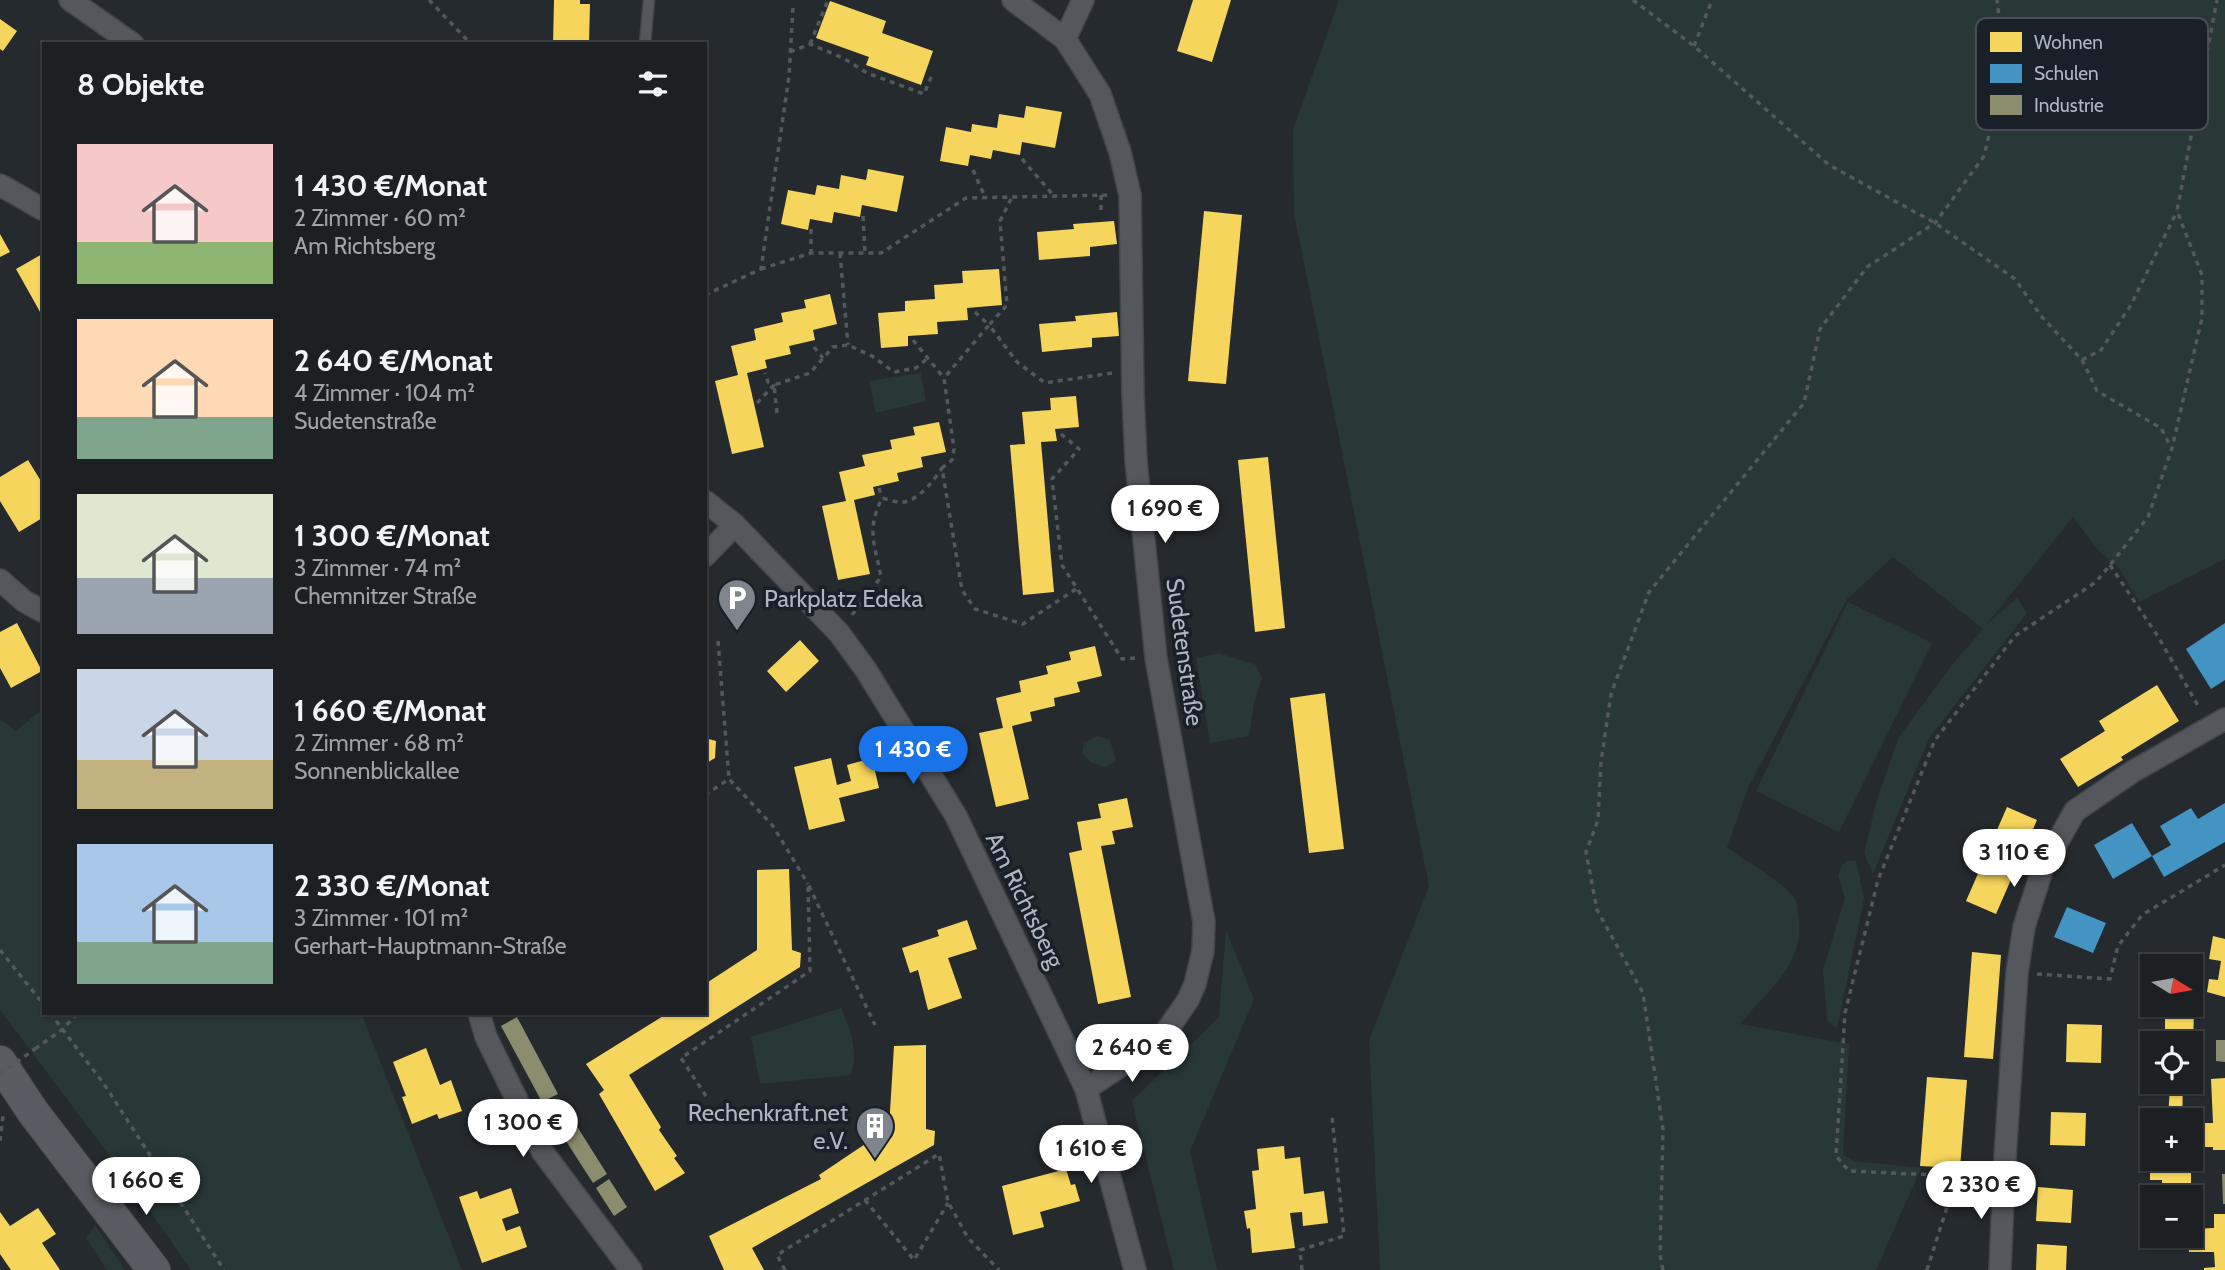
<!DOCTYPE html>
<html lang="de">
<meta charset="utf-8">
<style>
:root{--surface:#1c2022;--page:#292d2f;--text:#f1f3f6;--muted:#a0a3a5;--line:#3a3e40;--accent:#1a73e8}
body{margin:0;font-family:Cabin,sans-serif;background:var(--page);color:var(--text);height:100vh;display:flex;flex-direction:column;font-size:26px;white-space:nowrap}
*{box-sizing:border-box;margin:0}
p{font-size:23px;color:var(--muted)}
.icon{flex:none;width:38px;height:38px;fill:none;stroke:currentColor;stroke-width:2;stroke-linecap:round;stroke-linejoin:round}
.map{position:relative;flex:1;overflow:hidden}
.panel{position:absolute;left:42px;top:42px;width:665px;height:973px;display:flex;flex-direction:column;background:var(--surface);border-radius:0px;box-shadow:0 2px 5px #0004,0 0 0 2px var(--line)}
.panel>*{flex:none}
.needle{width:46px;rotate:101deg}
.buttons{position:absolute;left:2140px;top:954px;display:grid;gap:14px}
.buttons a{display:grid;place-items:center;width:63px;height:63px;border-radius:0px;background:var(--surface);box-shadow:0 2px 5px #0004,0 0 0 2px var(--line);font-size:35px}
.price{position:absolute;translate:-50% -60px;padding:0 16px;border-radius:24px;background:#fff;color:#222;font-size:23px;line-height:46px;filter:drop-shadow(0 2px 4px #0008)}
.price::after{content:'';position:absolute;left:50%;top:42px;width:21px;height:16px;margin-left:-10px;background:inherit;clip-path:polygon(0 0,100% 0,50% 100%)}
.price.current{background:var(--accent);color:#fff}
ul{padding:0;list-style:none}
li{display:flex;align-items:center;gap:21px;height:175px;padding:0 35px}
li span{display:grid;place-items:center;flex:none;width:196px;height:140px;border-radius:0px;color:#555}
li>.icon{margin-inline-start:auto}
span .icon{width:84px;height:84px;fill:#fffc;stroke-width:1}
li b{font-size:30px}
h2{display:flex;justify-content:space-between;align-items:center;height:84px;padding:0 35px;font-size:30px}
.map>svg:first-child{display:block}
</style>
<div class="map">
<svg width="2225" height="1270" viewBox="0 0 2225 1270">
<rect width="100%" height="100%" fill="#252a2e"/>
<!-- green -->
<path fill="#283837" d="M 1339,0 L 2225,0 L 2225,559 L 2139,602 L 2119,568 L 2099,551 L 2073,517 L 1987,624 L 2017,598 L 2027,613 L 1929,738 L 1873,874 L 1864,853 L 1877,799 L 1899,737 L 1952,665 L 1983,629 L 1893,557 L 1847,599 L 1748,788 L 1727,847 C 1744,861 1784,882 1795,899 C 1798,903 1798,910 1798,915 C 1807,964 1767,990 1740,1024 L 1849,1044 L 1843,1154 L 1854,1161 L 1921,1168 L 1876,1270 L 1380,1270 L 1369,1040 L 1429,886 L 1294,213 L 1293,130 Z
M 921,373 L 926,401 L 876,413 L 869,381 Z
M 1848,602 L 1932,643 L 1839,832 L 1756,791 Z
M 1219,653 L 1256,665 L 1262,678 L 1254,704 L 1249,736 L 1210,743 L 1196,658 Z
M 44,708 L 44,1013 L 361,1013 L 462,1270 L 191,1270 L 131,1184 L 0,1010 L 0,719 L 16,731 Z
M 1098,736 L 1110,740 L 1116,762 L 1105,767 L 1092,763 L 1082,753 L 1084,742 Z
M 1849,860 L 1856,861 L 1864,898 L 1837,1029 L 1827,1020 L 1823,970 L 1845,898 L 1838,876 L 1842,865 Z
M 1226,930 L 1254,999 L 1190,1151 L 1217,1270 L 1174,1270 L 1132,1101 L 1219,1017 Z
M 841,1008 C 850,1029 859,1052 851,1075 L 760,1084 L 751,1037 Z
M 95,1225 L 125,1270 L 107,1270 L 86,1238 Z"/>
<!-- homes -->
<path fill="#f6d55c" d="M 554,0 L 580,0 L 580,4 L 590,4 L 589,44 L 553,44 Z
M 1193,0 L 1231,0 L 1212,62 L 1177,51 Z
M 830,1 L 886,21 L 882,33 L 933,51 L 921,85 L 866,65 L 869,57 L 816,38 Z
M 0,19 L 17,31 L 3,51 L 0,49 Z
M 1026,106 L 1062,112 L 1055,148 L 1022,142 L 1020,155 L 993,150 L 991,159 L 970,155 L 968,166 L 940,161 L 946,127 L 971,132 L 972,124 L 997,128 L 999,114 L 1024,118 Z
M 868,169 L 904,176 L 897,212 L 862,205 L 860,217 L 834,212 L 832,223 L 810,219 L 808,230 L 781,224 L 788,190 L 815,195 L 817,185 L 839,189 L 841,175 L 866,180 Z
M 1204,211 L 1242,215 L 1226,384 L 1188,381 Z
M 1114,221 L 1117,244 L 1090,247 L 1090,256 L 1039,260 L 1037,232 L 1074,229 L 1073,224 Z
M 0,234 L 10,252 L 0,257 Z
M 44,253 L 44,319 L 16,269 Z
M 999,269 L 1002,305 L 967,308 L 968,320 L 937,322 L 938,334 L 908,336 L 908,346 L 881,348 L 878,313 L 905,311 L 905,301 L 935,299 L 934,285 L 963,283 L 962,271 Z
M 830,294 L 837,324 L 813,330 L 815,340 L 789,346 L 791,354 L 765,360 L 767,368 L 747,373 L 764,447 L 732,454 L 715,381 L 738,375 L 731,346 L 756,340 L 754,329 L 783,322 L 781,313 L 806,308 L 804,300 Z
M 1117,312 L 1119,336 L 1092,338 L 1092,347 L 1042,352 L 1039,324 L 1076,321 L 1075,316 Z
M 1076,396 L 1079,427 L 1055,429 L 1057,441 L 1041,442 L 1054,592 L 1023,595 L 1010,445 L 1025,444 L 1022,412 L 1051,410 L 1050,398 Z
M 939,422 L 946,452 L 921,457 L 923,467 L 897,473 L 899,481 L 873,487 L 875,495 L 854,500 L 870,574 L 838,580 L 822,506 L 846,501 L 839,472 L 865,466 L 862,455 L 892,449 L 890,440 L 915,435 L 913,427 Z
M 1268,457 L 1285,628 L 1255,632 L 1238,460 Z
M 28,460 L 44,486 L 41,489 L 44,493 L 44,517 L 19,532 L 0,501 L 0,477 Z
M 17,623 L 42,671 L 11,688 L 0,668 L 0,632 Z
M 800,640 L 819,661 L 786,692 L 767,671 Z
M 1095,646 L 1102,676 L 1077,682 L 1080,692 L 1054,698 L 1055,706 L 1030,712 L 1032,721 L 1012,726 L 1029,799 L 996,807 L 979,733 L 1003,728 L 996,698 L 1021,692 L 1019,681 L 1048,674 L 1046,666 L 1071,660 L 1069,652 Z
M 2157,685 L 2179,721 L 2121,757 L 2123,760 L 2078,787 L 2060,759 L 2105,731 L 2099,721 Z
M 1325,693 L 1344,849 L 1309,853 L 1290,698 Z
M 705,738 L 716,741 L 715,758 L 705,764 Z
M 831,758 L 837,785 L 851,781 L 847,765 L 872,758 L 879,788 L 839,798 L 845,821 L 809,830 L 794,767 Z
M 1127,798 L 1133,827 L 1112,831 L 1115,844 L 1101,846 L 1131,997 L 1098,1004 L 1069,853 L 1082,850 L 1077,822 L 1101,818 L 1098,804 Z
M 2007,807 L 2037,820 L 1996,914 L 1966,901 Z
M 789,869 L 792,950 L 801,953 L 800,967 L 629,1075 L 661,1127 L 659,1130 L 677,1156 L 674,1158 L 685,1173 L 655,1191 L 599,1094 L 604,1090 L 586,1064 L 668,1013 L 705,1013 L 705,984 L 757,950 L 757,870 Z
M 967,920 L 977,949 L 948,958 L 962,998 L 928,1010 L 918,970 L 910,973 L 902,948 L 939,936 L 937,930 Z
M 2213,936 L 2225,939 L 2225,997 L 2207,992 L 2209,979 L 2218,980 L 2221,961 L 2209,959 Z
M 1972,952 L 2001,955 L 1993,1059 L 1964,1057 Z
M 2165,1011 L 2194,1011 L 2193,1043 L 2165,1043 Z
M 2067,1024 L 2102,1025 L 2101,1063 L 2066,1062 Z
M 926,1045 L 926,1129 L 935,1131 L 934,1145 L 752,1248 L 764,1270 L 724,1270 L 709,1236 L 821,1179 L 819,1175 L 889,1128 L 894,1046 Z
M 426,1048 L 440,1085 L 451,1080 L 462,1111 L 439,1119 L 437,1114 L 412,1124 L 402,1097 L 406,1096 L 393,1062 Z
M 1927,1077 L 1967,1080 L 1960,1168 L 1920,1166 Z
M 2225,1078 L 2225,1150 L 2213,1150 L 2213,1147 L 2197,1147 L 2196,1123 L 2213,1123 L 2211,1079 Z
M 2170,1085 L 2183,1085 L 2182,1120 L 2168,1120 Z
M 2051,1112 L 2086,1113 L 2085,1146 L 2050,1145 Z
M 1284,1146 L 1285,1159 L 1300,1157 L 1304,1194 L 1324,1191 L 1328,1223 L 1303,1226 L 1302,1212 L 1290,1213 L 1295,1248 L 1252,1253 L 1250,1228 L 1247,1229 L 1244,1211 L 1256,1209 L 1252,1171 L 1259,1170 L 1257,1149 Z
M 2162,1158 L 2190,1158 L 2190,1165 L 2195,1165 L 2195,1173 L 2191,1173 L 2191,1196 L 2196,1196 L 2196,1209 L 2191,1209 L 2191,1197 L 2151,1197 L 2150,1190 L 2162,1189 L 2162,1180 L 2150,1180 L 2150,1170 L 2162,1169 Z
M 1066,1169 L 1071,1185 L 1075,1184 L 1080,1201 L 1040,1212 L 1044,1227 L 1013,1235 L 1002,1186 Z
M 2038,1187 L 2073,1190 L 2071,1223 L 2036,1221 Z
M 511,1188 L 519,1213 L 502,1219 L 506,1231 L 520,1226 L 527,1247 L 482,1263 L 459,1197 L 477,1191 L 480,1199 Z
M 38,1208 L 56,1234 L 42,1243 L 60,1270 L 11,1270 L 0,1254 L 0,1212 L 10,1226 Z
M 2214,1214 L 2225,1214 L 2225,1270 L 2204,1270 L 2204,1268 L 2215,1267 L 2214,1252 L 2189,1252 L 2188,1236 L 2191,1236 L 2191,1229 L 2214,1228 Z
M 2037,1244 L 2067,1246 L 2066,1270 L 2036,1270 Z"/>
<!-- schools -->
<path fill="#4393c3" d="M 2225,623 L 2225,680 L 2211,689 L 2186,649 Z
M 2225,803 L 2225,842 L 2164,877 L 2152,856 L 2171,845 L 2160,826 L 2191,808 L 2198,819 Z
M 2132,823 L 2152,856 L 2113,879 L 2094,845 Z
M 2067,907 L 2106,923 L 2093,953 L 2054,937 Z"/>
<!-- industry -->
<path fill="#8c8c6e" d="M 517,1017 L 558,1094 L 542,1102 L 501,1026 Z
M 2216,1040 L 2225,1040 L 2225,1062 L 2216,1061 Z
M 561,1101 L 607,1174 L 593,1183 L 546,1110 Z
M 2222,1174 L 2225,1174 L 2225,1204 L 2223,1204 Z
M 609,1179 L 627,1207 L 614,1216 L 596,1188 Z"/>
<g fill="none" stroke-linecap="round" stroke-linejoin="round">
<defs>
<path id="lane" d="M 645,44 L 649,0"/>
<path id="street" d="M 70,0 L 133,44
M 1013,0 L 1065,39 L 1100,94 L 1120,152 L 1130,195 L 1133,395 L 1136,461 L 1156,658 L 1204,922 L 1203,951 L 1195,984 L 1188,1000 L 1168,1029 L 1155,1043 L 1086,1089
M 1065,39 L 1083,0
M 0,185 L 44,210
M 705,501 L 735,525 L 839,633 L 866,670 L 956,816 L 1086,1089 L 1135,1270
M 705,556 L 735,525
M 0,580 L 24,601 L 44,612
M 479,1013 L 486,1037 L 542,1151 L 631,1270
M 2000,1270 L 2004,1174 L 2017,973 L 2024,927 L 2043,867 L 2075,811 L 2132,772 L 2225,719"/>
<path id="secondary" d="M 0,1062 L 33,1112 L 154,1270"/>
</defs>
<!-- lane casing -->
<use href="#lane" stroke="#424649" stroke-width="13"/>
<!-- street casing -->
<use href="#street" stroke="#424649" stroke-width="24"/>
<!-- secondary casing -->
<use href="#secondary" stroke="#424649" stroke-width="34"/>
<!-- path -->
<path stroke="#53585b" stroke-width="3.5" stroke-dasharray="5 5" stroke-linecap="butt" d="M 429,0 L 471,44
M 1633,0 L 1694,46 L 1829,165 L 1935,223 L 2015,279 L 2042,317 L 2082,360 L 2097,391 L 2161,428 L 2171,447
M 810,44 L 828,0
M 1694,46 L 1712,0
M 790,52 L 810,44 L 843,58 L 867,73 L 924,94 L 932,75
M 1022,159 L 1054,196
M 973,170 L 985,197
M 1101,210 L 1101,195
M 863,216 L 865,253
M 811,229 L 811,253
M 840,253 L 848,345
M 761,269 L 811,253 L 881,253 L 966,198 L 1111,195
M 705,295 L 761,269 L 789,76 L 793,7
M 975,312 L 989,325 L 1007,305 L 1000,221 L 1012,197
M 913,340 L 944,378
M 814,347 L 823,358
M 2082,360 L 2101,350 L 2131,305 L 2177,211
M 757,403 L 774,385 L 768,382 L 765,373
M 777,413 L 774,385 L 810,373 L 833,347 L 848,345 L 872,356 L 894,372 L 916,368 L 928,358
M 1061,434 L 1079,449 L 1052,479 L 1062,565 L 1122,659 L 1136,658
M 879,488 L 882,498
M 2110,565 L 2157,635 L 2200,709
M 1076,589 L 1023,624 L 975,609 L 962,590 L 942,468 L 952,460 L 954,449 L 944,378 L 989,325 L 1017,362 L 1045,383 L 1112,373
M 852,615 L 881,577 C 875,544 866,531 882,498 C 889,500 897,503 904,502 C 919,500 934,480 942,468
M 718,641 L 729,779
M 705,795 L 729,779 L 773,826 L 808,884
M 0,950 L 44,1005
M 2037,974 L 2110,979 L 2118,946 L 2142,915 L 2225,865
M 50,1013 L 104,1084 L 224,1270
M 35,1049 L 63,1029 L 78,1013
M 706,1096 L 681,1058 L 810,971 L 808,884 L 875,1025
M 0,1141 L 3,1116
M 1986,1175 L 1957,1176 L 1849,1171 L 1836,1156 L 1845,1013 L 1878,880 L 1935,740 L 2015,636 L 2096,582 L 2110,565 L 2148,517 L 2172,448 L 2202,318 L 2202,275 L 2177,211 L 2217,0
M 865,1200 L 914,1260 L 948,1203
M 785,1270 L 777,1255 L 939,1154 L 948,1202 L 968,1238 L 999,1270
M 1302,1270 L 1300,1250 L 1344,1236 L 1332,1116
M 1663,1270 L 1660,1254 L 1663,1130 L 1643,993 L 1597,910 L 1586,852 L 1598,820 L 1601,762 L 1611,694 L 1649,592 L 1804,403 L 1820,329 L 1867,267 L 1935,223 L 1984,156 L 2005,66 L 1997,0
M 1927,1270 L 1957,1176"/>
<!-- lane -->
<use href="#lane" stroke="#54585d" stroke-width="10"/>
<!-- street -->
<use href="#street" stroke="#54585d" stroke-width="21"/>
<!-- secondary -->
<use href="#secondary" stroke="#585c62" stroke-width="32"/>
<!-- path-bridge -->
<path stroke="#53585b" stroke-width="3.5" stroke-dasharray="5 5" stroke-linecap="butt" d="M 0,1074 L 35,1049"/>
</g>
<!-- icons -->
<defs>
<symbol id="parking-pin" viewBox="-11 -11 22 30"><path d="M0 17L-7.5 6A9.5 9.5 0 1 1 7.5 6Z" fill="#7e858d" stroke="#1a2028"/><path d="M-3.5-5.5H1a3.5 3.5 0 0 1 0 7H-1V5.5H-3.5ZM-1-3.4V-.6H.8a1.4 1.4 0 0 0 0-2.8Z" fill="#fff"/></symbol>
<symbol id="building-pin" viewBox="-11 -11 22 30"><path d="M0 17L-7.5 6A9.5 9.5 0 1 1 7.5 6Z" fill="#7e858d" stroke="#1a2028"/><path d="M-4-6H4V6H1V3H-1V6H-4ZM-2.5-4.3h1.7v1.8h-1.7ZM.8-4.3h1.7v1.8H.8ZM-2.5-1h1.7V.8h-1.7ZM.8-1h1.7V.8H.8Z" fill="#fff"/></symbol>
</defs>
<g fill-rule="evenodd">
<use href="#parking-pin" x="715" y="576" width="44" height="60"/>
<use href="#building-pin" x="853" y="1104" width="44" height="60"/>
</g>
<g text-anchor="middle" dominant-baseline="central" stroke-width="7" stroke-linejoin="round" paint-order="stroke">
<!-- poi labels -->
<g font-size="24" fill="#aeb6c0" stroke="#1a2028" text-anchor="start">
<text x="764" y="598">Parkplatz Edeka</text>
<text x="848" y="1112" text-anchor="end">Rechenkraft.net<tspan x="848" dy="28">e.V.</tspan></text>
</g>
<!-- street labels -->
<g font-size="24" fill="#aeb6c0" stroke="#1a2028">
<text transform="translate(1185 652) rotate(82)">Sudetenstraße</text>
<text transform="translate(1025 900) rotate(64)">Am Richtsberg</text>
</g>
</g>
<!-- legend -->
<rect x="1976" y="18" width="232" height="112" rx="10" fill="#1a2028" stroke="#464d56" stroke-width="2"/>
<rect x="1990" y="32" width="32" height="20" fill="#f6d55c"/>
<rect x="1990" y="64" width="32" height="19" fill="#4393c3"/>
<rect x="1990" y="95" width="32" height="20" fill="#8c8c6e"/>
<g font-size="19" fill="#aeb6c0">
<text x="2034" y="49">Wohnen</text>
<text x="2034" y="80">Schulen</text>
<text x="2034" y="112">Industrie</text>
</g>
</svg>
<div class="buttons">
<a><svg class="needle" viewBox="-14 -14 28 28"><path d="M0-13l5 13h-10z" fill="#e53935"/><path d="M0 13l5-13h-10z" fill="#a0a3a5"/></svg></a>
<a><svg class="icon" aria-label="locate" viewBox="0 0 24 24"><circle cx="12" cy="12" r="6"/><path d="M12 2v4M12 18v4M2 12h4M18 12h4"/></svg></a>
<a>+</a>
<a>−</a>
</div>
<b class="price" style="left:1165px;top:545px">1 690 €</b>
<b class="price current" style="left:913px;top:786px">1 430 €</b>
<b class="price" style="left:2014px;top:889px">3 110 €</b>
<b class="price" style="left:1132px;top:1084px">2 640 €</b>
<b class="price" style="left:523px;top:1159px">1 300 €</b>
<b class="price" style="left:1091px;top:1185px">1 610 €</b>
<b class="price" style="left:146px;top:1217px">1 660 €</b>
<b class="price" style="left:1981px;top:1221px">2 330 €</b>
<section class="panel">
<h2>8 Objekte<svg class="icon" aria-label="filters" viewBox="0 0 24 24"><path d="M4 7h16M4 17h16"/><circle cx="9" cy="7" r="2"/><circle cx="15" cy="17" r="2"/></svg></h2>
<ul>
<li><span style="background:linear-gradient(#f6c9c9 70%,#8fb573 0)"><svg class="icon" aria-label="home" viewBox="0 0 24 24"><path d="M3 11l9-7 9 7M6 9v11h12V9"/></svg></span><div><b>1 430 €/Monat</b><p>2 Zimmer · 60 m²</p><p>Am Richtsberg</p></div></li>
<li><span style="background:linear-gradient(#ffd9b3 70%,#7fa58c 0)"><svg class="icon" aria-label="home" viewBox="0 0 24 24"><path d="M3 11l9-7 9 7M6 9v11h12V9"/></svg></span><div><b>2 640 €/Monat</b><p>4 Zimmer · 104 m²</p><p>Sudetenstraße</p></div></li>
<li><span style="background:linear-gradient(#dfe7d0 60%,#9aa5b1 0)"><svg class="icon" aria-label="home" viewBox="0 0 24 24"><path d="M3 11l9-7 9 7M6 9v11h12V9"/></svg></span><div><b>1 300 €/Monat</b><p>3 Zimmer · 74 m²</p><p>Chemnitzer Straße</p></div></li>
<li><span style="background:linear-gradient(#c9d6e8 65%,#c2b280 0)"><svg class="icon" aria-label="home" viewBox="0 0 24 24"><path d="M3 11l9-7 9 7M6 9v11h12V9"/></svg></span><div><b>1 660 €/Monat</b><p>2 Zimmer · 68 m²</p><p>Sonnenblickallee</p></div></li>
<li><span style="background:linear-gradient(#a9c7e8 70%,#7fa58c 0)"><svg class="icon" aria-label="home" viewBox="0 0 24 24"><path d="M3 11l9-7 9 7M6 9v11h12V9"/></svg></span><div><b>2 330 €/Monat</b><p>3 Zimmer · 101 m²</p><p>Gerhart-Hauptmann-Straße</p></div></li>
</ul>
</section>
</div>
